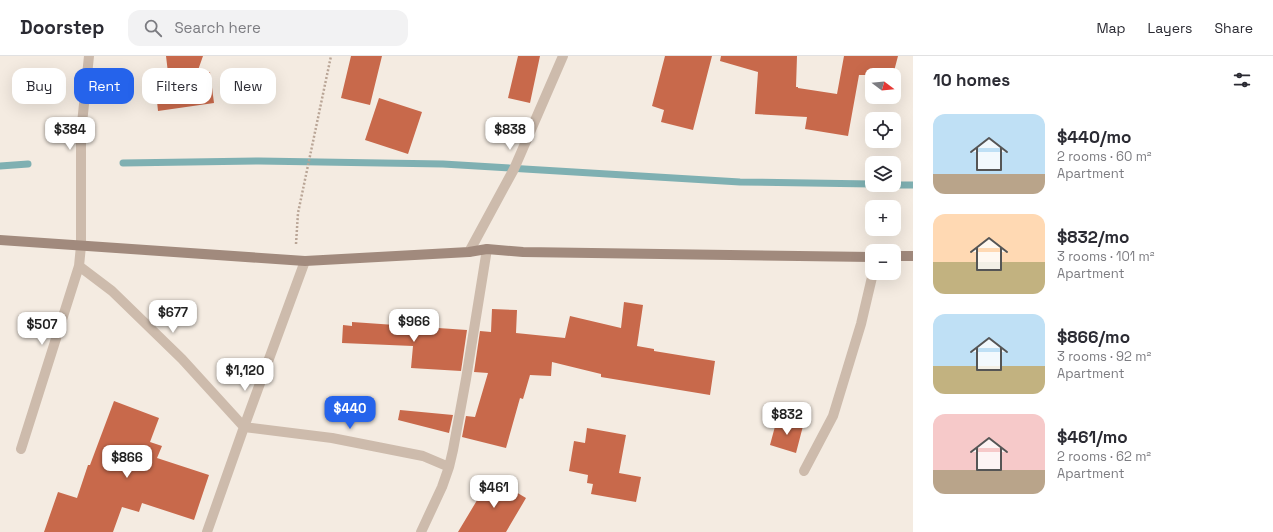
<!DOCTYPE html>
<meta charset="utf-8">
<style>
:root{--surface:#fff;--page:#f2f2f3;--text:#2b2b33;--muted:#7c7c81;--line:#e1e1e2;--accent:#2563eb}
body{margin:0;font-family:"Space Grotesk",sans-serif;background:var(--page);color:var(--text);height:100vh;display:flex;flex-direction:column;font-size:15px;white-space:nowrap}
*{box-sizing:border-box;margin:0}
p{font-size:13px;color:var(--muted)}
.icon{flex:none;width:22px;height:22px;fill:none;stroke:currentColor;stroke-width:2;stroke-linecap:round;stroke-linejoin:round}
.map{position:relative;flex:1;overflow:hidden}
.details{display:flex;flex-direction:column;background:var(--surface);width:360px}
.details>*{flex:none}
.banner{position:absolute;left:12px;top:12px;width:380px;height:36px;display:flex;gap:8px}
.needle{width:26px;rotate:106deg}
.fabs{position:absolute;left:865px;top:12px;display:grid;gap:8px}
.fabs a{display:grid;place-items:center;width:36px;height:36px;border-radius:8px;background:var(--surface);box-shadow:0 4px 16px #0002;font-size:20px}
.price{position:absolute;translate:-50% -34px;padding:0 9px;border-radius:8px;background:#fff;color:#222;font-size:13px;line-height:26px;filter:drop-shadow(0 1px 2px #0008)}
.price::after{content:'';position:absolute;left:50%;top:24px;width:12px;height:9px;margin-left:-6px;background:inherit;clip-path:polygon(0 0,100% 0,50% 100%)}
.price.active{background:var(--accent);color:#fff}
ul{padding:0;list-style:none}
li{display:flex;align-items:center;gap:12px;height:100px;padding:0 20px}
li span{display:grid;place-items:center;flex:none;width:112px;height:80px;border-radius:12px;color:#555}
li>.icon{margin-inline-start:auto}
span .icon{width:48px;height:48px;fill:#fffc;stroke-width:1}
li b{font-size:17px}
h2{display:flex;justify-content:space-between;align-items:center;height:48px;padding:0 20px;font-size:17px}
.tag{padding:0 14px;border-radius:12px;background:var(--surface);box-shadow:0 4px 16px #0002;font-size:14px;line-height:36px}
.tag.active{background:var(--accent);color:#fff}
header{display:flex;align-items:center;gap:24px;box-sizing:border-box;height:56px;padding:0 20px;background:var(--surface);border-bottom:1px solid var(--line)}
header strong{font-size:19px}
nav{display:flex;gap:22px;margin-inline-start:auto;font-size:14px}
.search{width:280px;height:36px;background:var(--page);display:flex;align-items:center;gap:10px;box-sizing:border-box;padding:0 14px;border-radius:12px;color:var(--muted);font-size:15px}
main{display:flex;flex:1;min-height:0}
.map>svg:first-child{display:block}
</style>
<header>
<strong>Doorstep</strong>
<div class="search"><svg class="icon" aria-label="search" viewBox="0 0 24 24"><circle cx="10" cy="10" r="6"/><path d="M15 15l6 6"/></svg>Search here</div>
<nav><a>Map</a><a>Layers</a><a>Share</a></nav>
</header>
<main>
<div class="map">
<svg width="913" height="476" viewBox="0 0 913 476">
<rect width="100%" height="100%" fill="#f4ebe1"/>
<g fill="none" stroke-linecap="round" stroke-linejoin="round">
<!-- stream -->
<path stroke="#7fb0b2" stroke-width="7" d="M 123,107 L 259,105 L 443,108 L 740,126 L 872,128
M 0,110 L 28,108
M 894,129 L 913,129"/>
</g>
<!-- building -->
<path fill="#c8694b" d="M 166,0 L 203,0 L 197,17 L 210,16 L 214,47 L 158,55 L 155,26 L 169,25 Z
M 351,0 L 382,0 L 370,49 L 341,42 Z
M 518,0 L 540,0 L 530,47 L 508,42 Z
M 665,0 L 712,0 L 693,74 L 661,66 L 664,54 L 652,50 Z
M 721,0 L 797,0 L 796,31 L 798,31 L 798,32 L 837,38 L 844,0 L 898,0 L 893,19 L 859,19 L 848,80 L 805,73 L 807,61 L 755,58 L 758,16 L 720,5 Z
M 379,42 L 422,56 L 408,98 L 365,84 Z
M 624,246 L 643,249 L 637,290 L 654,293 L 654,295 L 715,305 L 710,339 L 601,321 L 601,318 L 552,306 L 551,320 L 530,319 L 523,343 L 520,342 L 506,392 L 462,381 L 466,360 L 475,361 L 488,317 L 474,316 L 480,275 L 491,276 L 492,253 L 517,254 L 516,277 L 565,282 L 570,260 L 621,272 Z
M 352,266 L 467,274 L 461,315 L 411,312 L 413,290 L 342,287 L 343,269 L 352,270 Z
M 114,345 L 159,362 L 150,386 L 162,390 L 157,402 L 209,419 L 194,464 L 142,447 L 139,456 L 122,451 L 113,476 L 44,476 L 58,436 L 77,442 L 88,409 L 90,409 Z
M 400,354 L 453,359 L 449,377 L 398,364 Z
M 777,363 L 803,370 L 796,397 L 770,389 Z
M 587,372 L 626,379 L 619,417 L 641,421 L 636,446 L 591,438 L 593,428 L 587,427 L 588,419 L 569,415 L 574,385 L 585,387 Z
M 491,421 L 526,442 L 506,476 L 458,476 Z"/>
<g fill="none" stroke-linecap="round" stroke-linejoin="round">
<!-- path -->
<path stroke="#b9a596" stroke-width="2.5" stroke-dasharray="2 2" stroke-linecap="butt" d="M 296,188 L 298,157 L 331,0"/>
<!-- lane -->
<path stroke="#cdbbac" stroke-width="10" d="M 804,415 L 833,360 L 861,268 L 873,217"/>
<!-- street -->
<path stroke="#cdbbac" stroke-width="10" d="M 469,196 L 514,113 L 563,0
M 79,210 L 112,235 L 182,303 L 244,371 L 332,382 L 423,400 L 449,411
M 21,393 L 79,210 L 81,190 L 81,77 L 89,0
M 207,476 L 244,371 L 305,205
M 421,476 L 442,431 L 449,411 L 453,394 L 466,323 L 487,193"/>
<!-- secondary -->
<path stroke="#a18a7d" stroke-width="10" d="M 0,184 L 305,205 L 469,196 L 487,193 L 523,196 L 872,201
M 894,200 L 913,200"/>
</g>
</svg>
<div class="fabs">
<a><svg class="needle" viewBox="-14 -14 28 28"><path d="M0-13l5 13h-10z" fill="#e53935"/><path d="M0 13l5-13h-10z" fill="#7c7c81"/></svg></a>
<a><svg class="icon" aria-label="locate" viewBox="0 0 24 24"><circle cx="12" cy="12" r="6"/><path d="M12 2v4M12 18v4M2 12h4M18 12h4"/></svg></a>
<a><svg class="icon" aria-label="layers" viewBox="0 0 24 24"><path d="M12 4l9 5-9 5-9-5zM3 14l9 5 9-5"/></svg></a>
<a>+</a>
<a>−</a>
</div>
<b class="price" style="left:70px;top:95px">$384</b>
<b class="price" style="left:510px;top:95px">$838</b>
<b class="price" style="left:173px;top:278px">$677</b>
<b class="price" style="left:414px;top:287px">$966</b>
<b class="price" style="left:42px;top:290px">$507</b>
<b class="price" style="left:245px;top:336px">$1,120</b>
<b class="price active" style="left:350px;top:374px">$440</b>
<b class="price" style="left:787px;top:380px">$832</b>
<b class="price" style="left:127px;top:423px">$866</b>
<b class="price" style="left:494px;top:453px">$461</b>
<div class="banner">
<a class="tag">Buy</a>
<a class="tag active">Rent</a>
<a class="tag">Filters</a>
<a class="tag">New</a>
</div>
</div>
<section class="details">
<h2>10 homes<svg class="icon" aria-label="filters" viewBox="0 0 24 24"><path d="M4 7h16M4 17h16"/><circle cx="9" cy="7" r="2"/><circle cx="15" cy="17" r="2"/></svg></h2>
<ul>
<li><span style="background:linear-gradient(#bfe0f5 75%,#b9a48a 0)"><svg class="icon" aria-label="home" viewBox="0 0 24 24"><path d="M3 11l9-7 9 7M6 9v11h12V9"/></svg></span><div><b>$440/mo</b><p>2 rooms · 60 m²</p><p>Apartment</p></div></li>
<li><span style="background:linear-gradient(#ffd9b3 60%,#c2b280 0)"><svg class="icon" aria-label="home" viewBox="0 0 24 24"><path d="M3 11l9-7 9 7M6 9v11h12V9"/></svg></span><div><b>$832/mo</b><p>3 rooms · 101 m²</p><p>Apartment</p></div></li>
<li><span style="background:linear-gradient(#bfe0f5 65%,#c2b280 0)"><svg class="icon" aria-label="home" viewBox="0 0 24 24"><path d="M3 11l9-7 9 7M6 9v11h12V9"/></svg></span><div><b>$866/mo</b><p>3 rooms · 92 m²</p><p>Apartment</p></div></li>
<li><span style="background:linear-gradient(#f6c9c9 70%,#b9a48a 0)"><svg class="icon" aria-label="home" viewBox="0 0 24 24"><path d="M3 11l9-7 9 7M6 9v11h12V9"/></svg></span><div><b>$461/mo</b><p>2 rooms · 62 m²</p><p>Apartment</p></div></li>
</ul>
</section>
</main>
